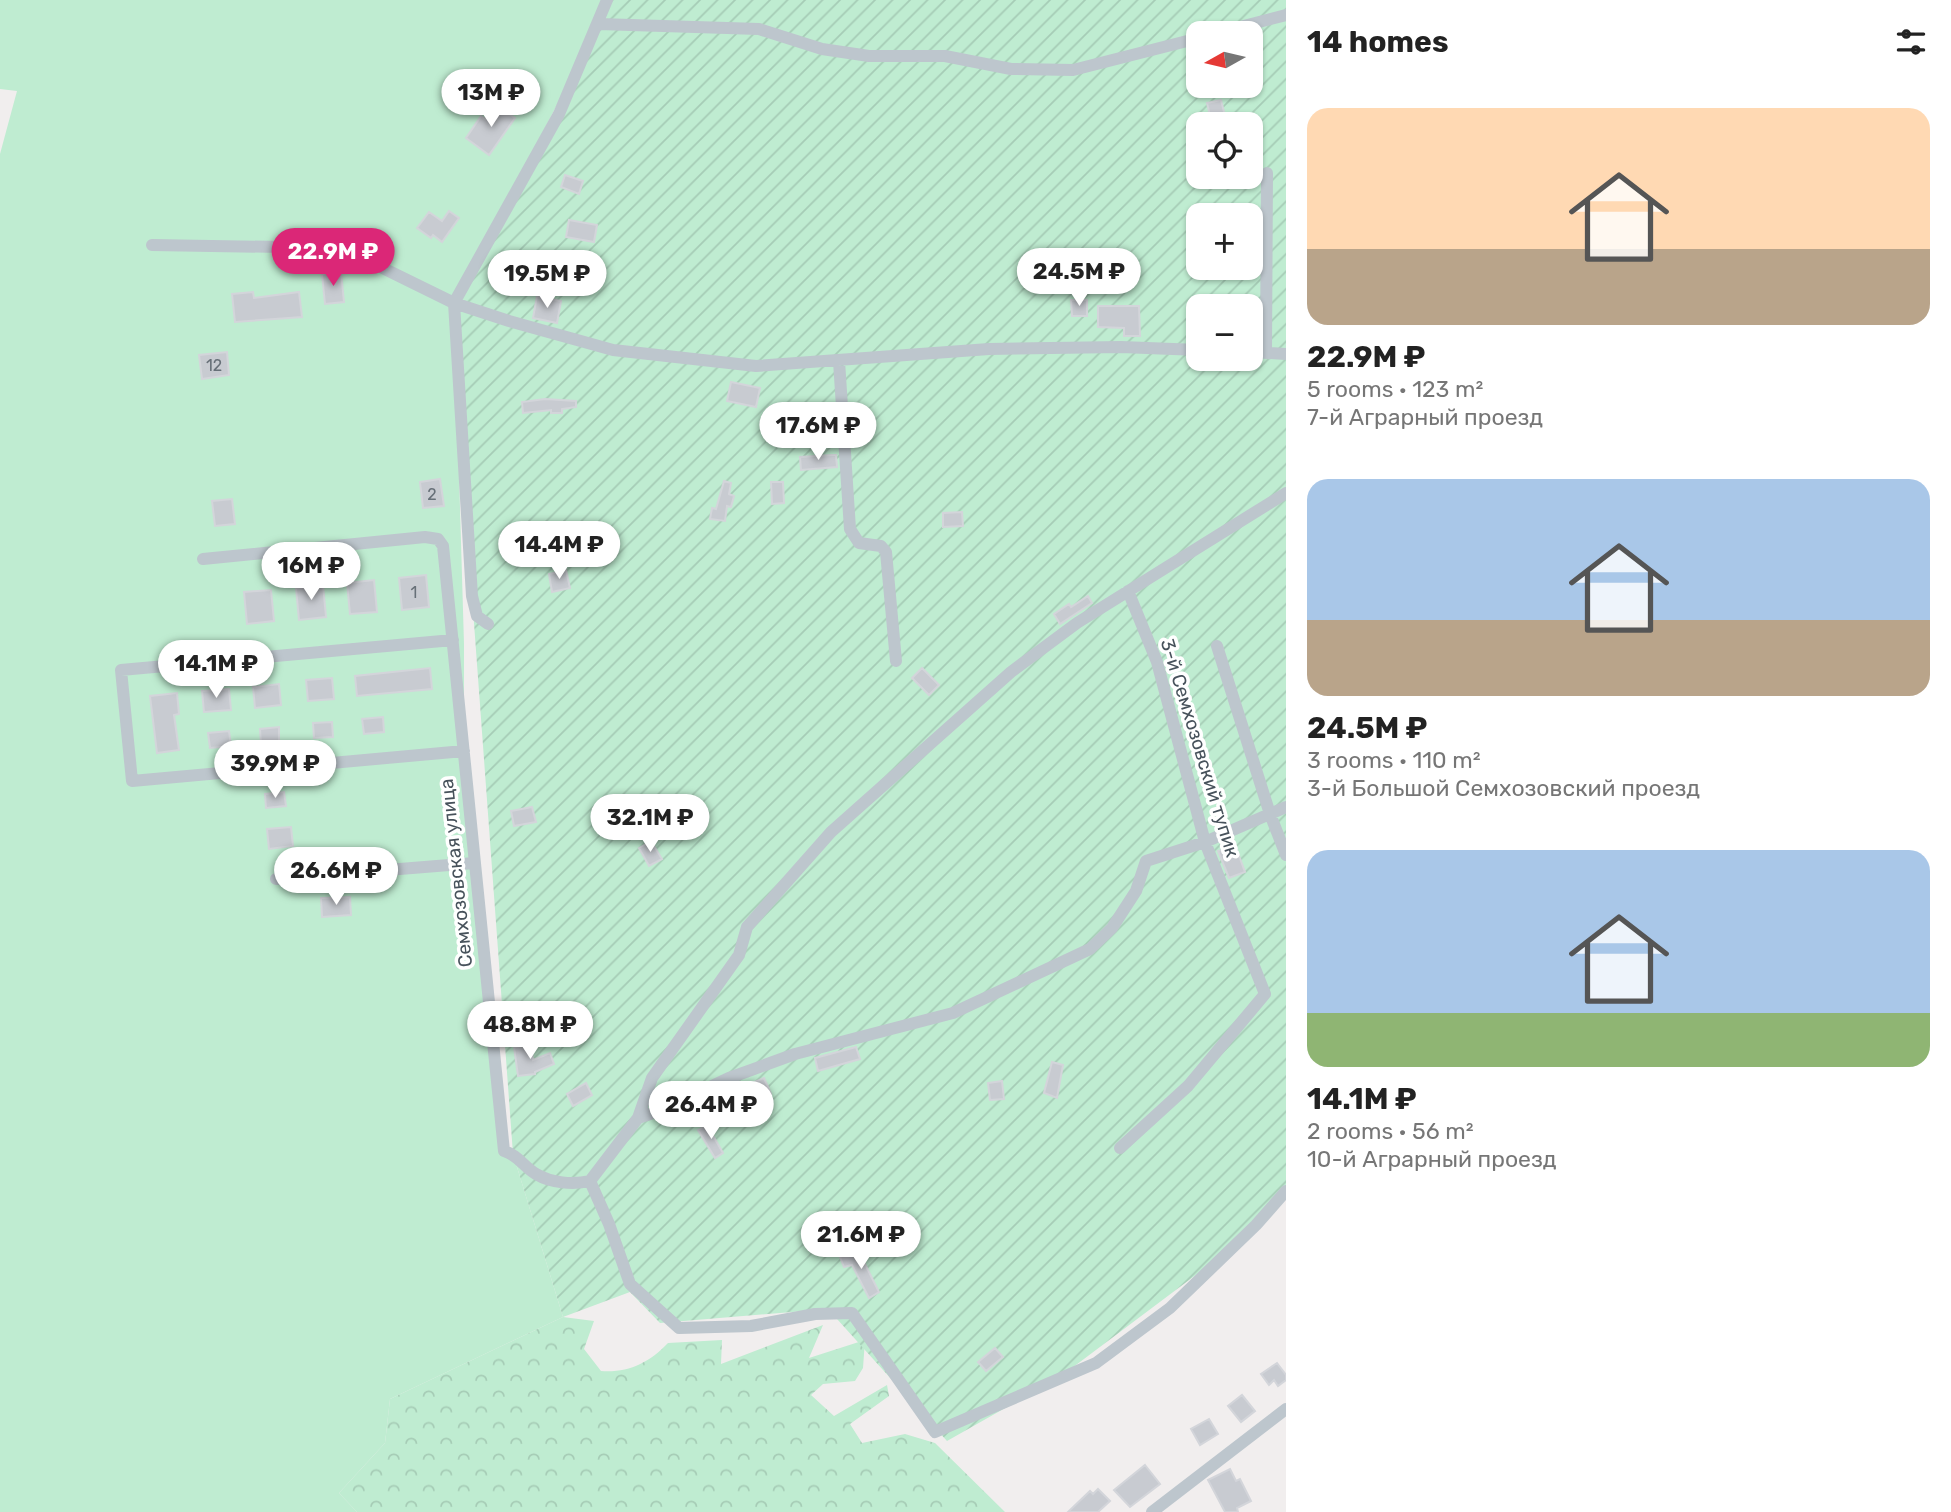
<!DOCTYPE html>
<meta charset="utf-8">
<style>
:root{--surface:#fff;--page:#f2f2f2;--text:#222;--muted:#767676;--accent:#db2777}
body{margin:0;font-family:Rubik,sans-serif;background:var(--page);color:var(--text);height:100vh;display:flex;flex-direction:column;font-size:26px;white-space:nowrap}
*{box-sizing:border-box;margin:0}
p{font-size:23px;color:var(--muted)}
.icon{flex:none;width:38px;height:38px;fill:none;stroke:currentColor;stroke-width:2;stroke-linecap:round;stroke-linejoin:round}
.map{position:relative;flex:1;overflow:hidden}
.side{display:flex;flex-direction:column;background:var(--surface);width:665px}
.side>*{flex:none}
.needle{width:46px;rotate:262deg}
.tools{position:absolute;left:1186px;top:21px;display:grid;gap:14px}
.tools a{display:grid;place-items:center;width:77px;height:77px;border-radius:14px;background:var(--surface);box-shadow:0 2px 5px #0004;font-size:35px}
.price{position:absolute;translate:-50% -60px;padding:0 16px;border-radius:24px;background:#fff;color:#222;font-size:23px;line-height:46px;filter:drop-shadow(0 2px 4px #0008)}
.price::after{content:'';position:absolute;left:50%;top:42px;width:21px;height:16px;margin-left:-10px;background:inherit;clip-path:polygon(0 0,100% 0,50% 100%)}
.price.active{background:var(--accent);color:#fff}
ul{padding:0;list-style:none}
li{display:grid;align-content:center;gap:14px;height:371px;padding:0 21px}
li span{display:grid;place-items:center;height:217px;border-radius:21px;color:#555}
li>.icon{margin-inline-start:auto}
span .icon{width:126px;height:126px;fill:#fffc;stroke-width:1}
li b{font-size:30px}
h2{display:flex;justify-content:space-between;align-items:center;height:84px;padding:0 21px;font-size:30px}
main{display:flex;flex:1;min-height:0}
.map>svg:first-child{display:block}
</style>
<main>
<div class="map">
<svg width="1286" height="1512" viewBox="0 0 1286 1512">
<defs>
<pattern id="forest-crowns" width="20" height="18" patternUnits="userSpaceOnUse" patternTransform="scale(1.75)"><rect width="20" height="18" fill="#bfecd1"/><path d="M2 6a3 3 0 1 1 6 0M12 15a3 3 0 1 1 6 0" fill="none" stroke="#a6ccb6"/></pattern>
<pattern id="garden-furrows" width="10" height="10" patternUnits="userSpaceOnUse" patternTransform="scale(1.75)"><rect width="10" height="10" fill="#bfecd1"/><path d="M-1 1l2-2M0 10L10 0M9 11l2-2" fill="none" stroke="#a6ccb6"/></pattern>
</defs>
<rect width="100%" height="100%" fill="#f1eeee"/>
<!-- green -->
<path fill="#bfecd1" d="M 0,0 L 607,0 L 599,24 L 454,303 L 464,644 L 464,751 L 504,1151 L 513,1154 L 563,1317 L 390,1399 L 385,1443 L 339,1493 L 357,1512 L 0,1512 L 0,154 L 17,91 L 0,89 Z"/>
<!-- forest -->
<path fill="url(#forest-crowns)" d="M 563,1317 L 594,1321 L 584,1349 L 601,1371 C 628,1373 649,1363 668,1343 L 722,1340 L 721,1364 L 823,1325 L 809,1358 L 865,1340 L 863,1368 L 855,1381 L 823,1384 L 811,1395 L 834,1416 L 887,1385 L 889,1396 L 850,1424 L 862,1443 L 905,1434 L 935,1443 L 1005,1512 L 357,1512 L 339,1493 L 385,1443 L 390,1399 Z"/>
<!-- garden -->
<path fill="url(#garden-furrows)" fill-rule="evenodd" d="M 607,0 L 1286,0 L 1286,1199 L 1261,1226 L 1060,1377 L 947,1441 L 828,1309 L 660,1323 L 630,1292 L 563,1317 L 513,1154 L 472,596 L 454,303 L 559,114 ZM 1199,33 L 1251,33 L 1251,86 L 1199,86 ZM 1199,124 L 1251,124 L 1251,177 L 1199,177 ZM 1199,215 L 1251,215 L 1251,268 L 1199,268 ZM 1199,306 L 1251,306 L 1251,359 L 1199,359 Z"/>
<!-- building -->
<path fill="#c8cbd1" stroke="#d3d5da" stroke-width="2" d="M 1221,100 L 1227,124 L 1212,124 L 1207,103 Z
M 495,104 L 515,118 L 489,155 L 466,138 L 481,116 L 485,119 Z
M 565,175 L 583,181 L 579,194 L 561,187 Z
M 449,211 L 459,218 L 442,242 L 433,235 L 431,238 L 417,228 L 429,212 L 442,221 Z
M 569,220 L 597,225 L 594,242 L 566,237 Z
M 341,272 L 344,302 L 325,304 L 322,274 Z
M 253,292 L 254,298 L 299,292 L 302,317 L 235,322 L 232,294 Z
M 537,296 L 561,301 L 557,323 L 533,318 Z
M 1071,300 L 1087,300 L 1087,316 L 1072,316 Z
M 1098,306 L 1139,306 L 1140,336 L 1124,336 L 1124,328 L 1098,327 Z
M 227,352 L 229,375 L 202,379 L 199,355 Z
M 731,382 L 760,388 L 756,407 L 727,401 Z
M 545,399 L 576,401 L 576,407 L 562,409 L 562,413 L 551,413 L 551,410 L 523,413 L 522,402 Z
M 832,455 L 836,455 L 837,467 L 801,470 L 800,457 Z
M 440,479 L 444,506 L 423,508 L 420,482 Z
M 724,481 L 731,483 L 729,494 L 734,496 L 731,507 L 727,506 L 725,521 L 710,519 L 712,508 L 716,509 Z
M 771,482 L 783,482 L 784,503 L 772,504 Z
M 232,499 L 235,524 L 215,526 L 212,501 Z
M 962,512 L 963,526 L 943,527 L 943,513 Z
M 566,570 L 570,588 L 552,592 L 549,574 Z
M 426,575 L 429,607 L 402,610 L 399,578 Z
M 374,580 L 377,612 L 350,614 L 347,583 Z
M 323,585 L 326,617 L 299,620 L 296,588 Z
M 271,590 L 274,621 L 247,624 L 244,592 Z
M 1088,596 L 1092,603 L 1060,624 L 1054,614 L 1069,604 L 1071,607 Z
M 430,668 L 432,689 L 357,696 L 355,676 Z
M 922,668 L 939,685 L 929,695 L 912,678 Z
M 332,678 L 334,699 L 308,701 L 306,680 Z
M 279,684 L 281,705 L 255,708 L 253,687 Z
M 229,689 L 231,710 L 204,712 L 202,691 Z
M 177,693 L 179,714 L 174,715 L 179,750 L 157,753 L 150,696 Z
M 383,717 L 384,732 L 364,734 L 362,719 Z
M 332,722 L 333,737 L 314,738 L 313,723 Z
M 279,727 L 279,742 L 261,744 L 260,729 Z
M 229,731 L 231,746 L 210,748 L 208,733 Z
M 284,792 L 286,806 L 266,808 L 265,794 Z
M 532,807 L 536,822 L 514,826 L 511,811 Z
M 291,827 L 293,846 L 269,849 L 267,829 Z
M 651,841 L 662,859 L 649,866 L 639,848 Z
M 1235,845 L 1245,872 L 1229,878 L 1218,851 Z
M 350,897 L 351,915 L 322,917 L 321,898 Z
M 531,1045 L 533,1060 L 550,1053 L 554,1064 L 535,1072 L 535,1074 L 518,1076 L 514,1047 Z
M 856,1047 L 860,1059 L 818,1071 L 815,1058 Z
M 1052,1062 L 1063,1065 L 1057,1098 L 1044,1093 Z
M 764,1078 L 771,1094 L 753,1101 L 747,1085 Z
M 1002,1081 L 1004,1099 L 990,1100 L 988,1083 Z
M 586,1083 L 592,1095 L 573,1106 L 567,1094 Z
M 707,1125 L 723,1153 L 715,1158 L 698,1130 Z
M 861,1248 L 865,1259 L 863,1260 L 879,1292 L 869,1298 L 852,1265 L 844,1267 L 840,1257 Z
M 995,1348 L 1003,1357 L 986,1371 L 978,1362 Z
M 1277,1363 L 1286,1375 L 1286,1380 L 1278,1386 L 1274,1380 L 1269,1385 L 1261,1374 Z
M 1242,1395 L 1255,1411 L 1241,1422 L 1228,1406 Z
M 1209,1419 L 1218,1434 L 1200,1445 L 1191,1429 Z
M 1145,1465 L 1160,1484 L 1130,1507 L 1114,1490 Z
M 1230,1469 L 1236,1481 L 1240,1479 L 1251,1501 L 1237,1508 L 1238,1512 L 1225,1512 L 1208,1480 Z
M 1098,1489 L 1110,1501 L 1098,1512 L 1068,1512 L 1090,1491 L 1093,1494 Z"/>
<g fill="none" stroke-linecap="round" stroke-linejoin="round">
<!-- minor -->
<path stroke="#bdc6cd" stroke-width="12" d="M 599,24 L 759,29 L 822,49 L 869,56 L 945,56 L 1011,69 L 1073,70 L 1199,38
M 1217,33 L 1286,15
M 152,245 L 342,248 L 454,303 L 509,321 L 613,350 L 756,366 L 989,349 L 1121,347 L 1199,350
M 1251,352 L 1286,354
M 1266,352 L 1267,173
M 839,361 L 850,529 L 859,543 L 881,546 L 886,552 L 896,661
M 203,559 L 425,537 L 438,539 L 443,546 L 504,1151 C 518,1155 524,1167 536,1174 C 551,1183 573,1185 590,1181
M 488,624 L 477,616 L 472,596 L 454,303 L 559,114 L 607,0
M 453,640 L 121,670 L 132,781 L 464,751
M 1217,646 L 1270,814 L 1286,855
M 276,879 L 474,863
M 638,1118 L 662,1110 L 729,1078 L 795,1054 L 953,1013 L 1090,949 L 1112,928 L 1136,891 L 1146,861 L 1205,842 L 1286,807
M 1120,1148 L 1188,1086 L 1265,994 L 1205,842 L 1157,662 L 1128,591
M 590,1181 L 638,1118 L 652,1078 L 739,955 L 747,927 L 831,832 L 1011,672 L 1077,623 L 1286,493
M 590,1181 L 609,1224 L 630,1284 L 679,1328 L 751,1326 L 815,1314 L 852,1313 L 935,1432 L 1096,1363 L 1170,1308 L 1256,1225 L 1286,1191
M 1152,1512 L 1286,1409"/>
</g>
<g text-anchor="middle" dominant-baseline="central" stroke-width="7" stroke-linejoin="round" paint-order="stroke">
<!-- number labels -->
<g font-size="16" fill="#677078">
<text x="214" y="365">12</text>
<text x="432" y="494">2</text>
<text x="414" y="592">1</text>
</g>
<!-- street labels -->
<g font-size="19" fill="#47525b" stroke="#fff">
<text transform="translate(1200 748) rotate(73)">3-й Семхозовский тупик</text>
<text transform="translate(456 873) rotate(-96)">Семхозовская улица</text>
</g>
</g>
</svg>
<div class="tools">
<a><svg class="needle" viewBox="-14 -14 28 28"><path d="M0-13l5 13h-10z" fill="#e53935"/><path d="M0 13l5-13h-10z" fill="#767676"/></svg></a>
<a><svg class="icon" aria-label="locate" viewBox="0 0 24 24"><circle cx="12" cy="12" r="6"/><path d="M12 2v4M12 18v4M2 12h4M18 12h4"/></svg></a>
<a>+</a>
<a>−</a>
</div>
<b class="price" style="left:491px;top:129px">13M ₽</b>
<b class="price active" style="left:333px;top:288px">22.9M ₽</b>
<b class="price" style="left:1079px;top:308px">24.5M ₽</b>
<b class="price" style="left:547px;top:310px">19.5M ₽</b>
<b class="price" style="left:818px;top:462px">17.6M ₽</b>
<b class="price" style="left:559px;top:581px">14.4M ₽</b>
<b class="price" style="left:311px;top:602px">16M ₽</b>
<b class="price" style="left:216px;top:700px">14.1M ₽</b>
<b class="price" style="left:275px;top:800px">39.9M ₽</b>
<b class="price" style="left:650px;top:854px">32.1M ₽</b>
<b class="price" style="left:336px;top:907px">26.6M ₽</b>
<b class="price" style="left:530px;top:1061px">48.8M ₽</b>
<b class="price" style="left:711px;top:1141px">26.4M ₽</b>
<b class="price" style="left:861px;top:1271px">21.6M ₽</b>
</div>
<section class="side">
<h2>14 homes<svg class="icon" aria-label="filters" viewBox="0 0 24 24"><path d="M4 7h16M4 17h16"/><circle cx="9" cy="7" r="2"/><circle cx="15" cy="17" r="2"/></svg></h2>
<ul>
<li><span style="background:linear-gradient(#ffd9b3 65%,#b9a48a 0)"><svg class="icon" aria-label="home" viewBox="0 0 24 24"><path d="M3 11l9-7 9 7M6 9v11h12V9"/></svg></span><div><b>22.9M ₽</b><p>5 rooms · 123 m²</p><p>7-й Аграрный проезд</p></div></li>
<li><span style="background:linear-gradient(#a9c7e8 65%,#b9a48a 0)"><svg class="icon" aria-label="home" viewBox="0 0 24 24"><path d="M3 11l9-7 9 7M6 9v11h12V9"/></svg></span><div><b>24.5M ₽</b><p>3 rooms · 110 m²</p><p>3-й Большой Семхозовский проезд</p></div></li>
<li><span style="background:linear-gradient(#a9c7e8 75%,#8fb573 0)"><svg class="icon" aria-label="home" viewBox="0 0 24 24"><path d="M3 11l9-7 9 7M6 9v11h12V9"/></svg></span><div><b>14.1M ₽</b><p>2 rooms · 56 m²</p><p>10-й Аграрный проезд</p></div></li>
</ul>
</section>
</main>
